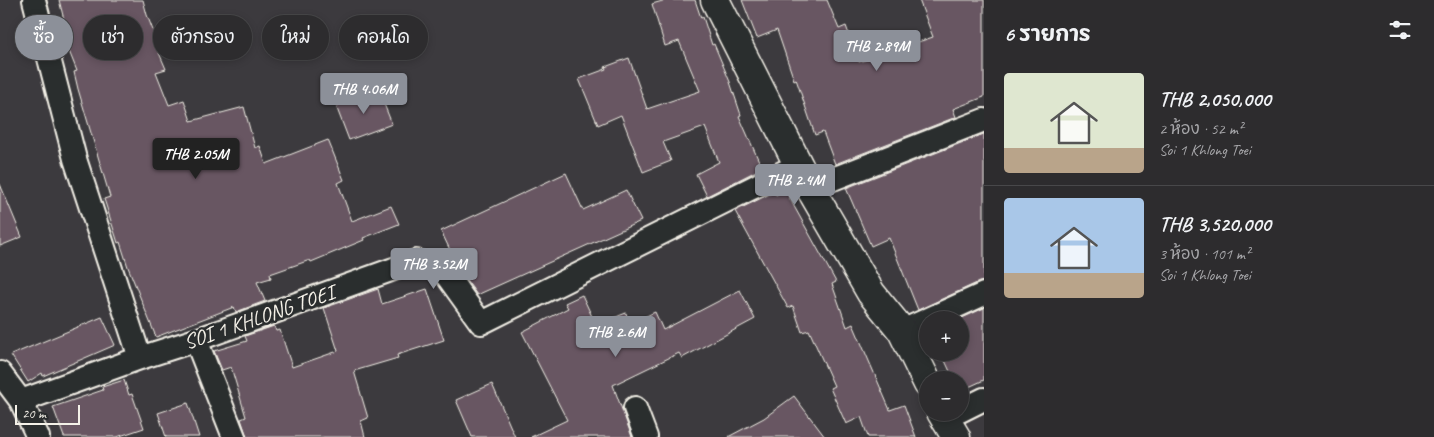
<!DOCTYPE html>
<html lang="th">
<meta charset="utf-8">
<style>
:root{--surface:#2d2c2e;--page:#353436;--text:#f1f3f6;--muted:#a7a7aa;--line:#48484a;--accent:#8c9099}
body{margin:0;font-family:Caveat,"Playpen Sans Thai",sans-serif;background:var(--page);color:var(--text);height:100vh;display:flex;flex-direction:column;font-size:19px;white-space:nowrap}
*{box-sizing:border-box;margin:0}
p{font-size:16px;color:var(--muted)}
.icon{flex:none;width:28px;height:28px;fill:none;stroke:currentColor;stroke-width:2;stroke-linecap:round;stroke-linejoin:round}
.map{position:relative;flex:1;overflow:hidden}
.sheet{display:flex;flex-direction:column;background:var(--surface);width:450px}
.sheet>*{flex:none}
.top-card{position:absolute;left:15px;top:15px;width:475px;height:45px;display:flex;gap:10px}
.tools{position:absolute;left:919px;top:311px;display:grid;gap:10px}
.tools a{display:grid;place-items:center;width:50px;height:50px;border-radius:50%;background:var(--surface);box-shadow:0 2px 8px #0003,0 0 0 1px var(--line);font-size:25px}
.scale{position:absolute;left:15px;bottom:12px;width:65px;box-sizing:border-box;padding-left:5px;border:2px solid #f4f1e8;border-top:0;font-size:14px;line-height:18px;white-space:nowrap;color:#f4f1e8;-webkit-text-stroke:4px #2a2d2e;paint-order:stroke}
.price{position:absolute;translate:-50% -42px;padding:0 11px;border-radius:5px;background:var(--accent);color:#fff;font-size:16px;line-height:32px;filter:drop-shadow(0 1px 2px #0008)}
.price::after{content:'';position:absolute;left:50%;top:30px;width:15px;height:11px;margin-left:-8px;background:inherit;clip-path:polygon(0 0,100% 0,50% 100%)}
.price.current{background:#222;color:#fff}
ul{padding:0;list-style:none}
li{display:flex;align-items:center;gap:15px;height:125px;padding:0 20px}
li+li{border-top:1px solid var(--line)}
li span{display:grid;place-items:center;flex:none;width:140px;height:100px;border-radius:5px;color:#555}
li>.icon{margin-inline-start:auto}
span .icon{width:60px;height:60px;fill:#fffc;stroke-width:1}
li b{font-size:21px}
h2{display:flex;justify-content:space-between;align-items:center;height:60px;padding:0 20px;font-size:21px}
.tag{padding:0 18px;border-radius:22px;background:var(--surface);box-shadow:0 2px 8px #0003,0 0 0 1px var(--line);font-size:18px;line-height:45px}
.tag.current{background:var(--accent);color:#fff}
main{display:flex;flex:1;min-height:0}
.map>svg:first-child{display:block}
</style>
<main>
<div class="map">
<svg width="984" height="437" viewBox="0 0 984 437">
<rect width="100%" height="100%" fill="#3c3a3e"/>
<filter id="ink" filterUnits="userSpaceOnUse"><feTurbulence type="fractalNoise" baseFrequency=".02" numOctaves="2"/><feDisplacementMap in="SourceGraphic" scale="10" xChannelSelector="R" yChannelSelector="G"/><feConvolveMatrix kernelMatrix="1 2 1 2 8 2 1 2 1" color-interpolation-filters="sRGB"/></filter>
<g filter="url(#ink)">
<!-- building -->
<path fill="#675762" stroke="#f4f1e8" d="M 59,0 L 143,0 L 147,15 L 156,38 L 153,39 L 166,69 L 156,72 L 169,105 L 184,100 L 191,121 L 244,107 L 255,148 L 260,146 L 266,164 L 328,140 L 344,180 L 338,183 L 352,221 L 391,206 L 399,224 L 363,238 L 364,240 L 311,262 L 310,260 L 270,274 L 271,278 L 257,282 L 265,301 L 236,312 L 234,307 L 156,337 L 128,267 L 120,242 L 118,243 L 104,199 L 110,197 L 78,89 L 74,72 L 77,71 L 65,41 L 69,39 Z
M 666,0 L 695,0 L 701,18 L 703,17 L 712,45 L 714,44 L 730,82 L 741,115 L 739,116 L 762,168 L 707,196 L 696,174 L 719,162 L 705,127 L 663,142 L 671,161 L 643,172 L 621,115 L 598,125 L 579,79 L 606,69 L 605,67 L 629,58 L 647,109 L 700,91 L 679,41 L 665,46 L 652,4 Z
M 742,0 L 827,0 L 839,29 L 846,26 L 859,62 L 933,37 L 919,0 L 984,0 L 984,97 L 953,109 L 956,117 L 835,164 L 823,132 L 815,135 L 796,79 L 794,80 L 777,30 L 757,38 Z
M 378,89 L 392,124 L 349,140 L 336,106 Z
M 984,134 L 984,281 L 979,282 L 918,310 L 889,238 L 871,246 L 846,188 Z
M 566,173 L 583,210 L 626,190 L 641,221 L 477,295 L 460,271 L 441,231 Z
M 0,184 L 22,237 L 0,246 Z
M 785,190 L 836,282 L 832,284 L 847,327 L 853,324 L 890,410 L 904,405 L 916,437 L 868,437 L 861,417 L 846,424 L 830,388 L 834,386 L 809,330 L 802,332 L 793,306 L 788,308 L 735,211 L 774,192 L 776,195 Z
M 378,289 L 382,304 L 427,289 L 444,340 L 397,355 L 398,358 L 354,371 L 368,418 L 361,421 L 365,437 L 247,437 L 241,419 L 246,417 L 231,367 L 222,370 L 214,351 L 247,341 L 245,336 L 274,326 L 276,331 L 280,330 L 292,367 L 338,351 L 324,308 Z
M 740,290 L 755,319 L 682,358 L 679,353 L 613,385 L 632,437 L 531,437 L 567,420 L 522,332 L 568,308 L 565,303 L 582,295 L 596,325 L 626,313 L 629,322 L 631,323 L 655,312 L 663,330 Z
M 984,308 L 984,380 L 960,391 L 960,380 L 954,380 L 941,352 L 960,352 L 960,319 Z
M 102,317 L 115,345 L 43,376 L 42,373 L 28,382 L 11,355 Z
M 124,380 L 129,395 L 132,394 L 144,428 L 117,437 L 64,437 L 53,407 L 103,390 L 102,387 Z
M 492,384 L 515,437 L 472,437 L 456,400 Z
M 794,396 L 825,437 L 728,437 L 764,418 Z
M 188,403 L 199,437 L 166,437 L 158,413 Z"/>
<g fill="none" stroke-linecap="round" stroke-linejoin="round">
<defs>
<path id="street" d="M 34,0 L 75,159 L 140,358
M 810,188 L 984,120
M 902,331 L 984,294
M 196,340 L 234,437
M 0,373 L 21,401 L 38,437
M 21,401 L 140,358 L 196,340 L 416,261 L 442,269 L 481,323 L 798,165
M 635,408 L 646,437
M 960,411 L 984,399"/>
<path id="secondary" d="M 715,0 L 810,188 L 871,293 L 902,331 L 928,384
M 941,412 L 956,437"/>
</defs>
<!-- street casing -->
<use href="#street" stroke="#f4f1e8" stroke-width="26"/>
<!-- secondary casing -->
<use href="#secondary" stroke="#f4f1e8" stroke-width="31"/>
<!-- street -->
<use href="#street" stroke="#2a2d2e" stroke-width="22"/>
<!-- secondary -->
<use href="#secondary" stroke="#2a2d2e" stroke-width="28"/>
</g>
</g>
<g text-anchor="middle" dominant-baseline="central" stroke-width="4.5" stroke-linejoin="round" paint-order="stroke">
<!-- street labels -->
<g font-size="21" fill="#f4f1e8" stroke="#2a2d2e">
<text transform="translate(259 317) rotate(-19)">SOI 1 KHLONG TOEI</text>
</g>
</g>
</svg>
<div class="tools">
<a>+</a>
<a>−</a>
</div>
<div class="scale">20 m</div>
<b class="price" style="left:877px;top:72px">THB 2.89M</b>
<b class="price" style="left:364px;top:115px">THB 4.06M</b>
<b class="price current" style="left:196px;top:180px">THB 2.05M</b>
<b class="price" style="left:795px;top:206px">THB 2.4M</b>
<b class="price" style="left:434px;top:290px">THB 3.52M</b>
<b class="price" style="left:616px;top:358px">THB 2.6M</b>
<div class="top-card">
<a class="tag current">ซื้อ</a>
<a class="tag">เช่า</a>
<a class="tag">ตัวกรอง</a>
<a class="tag">ใหม่</a>
<a class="tag">คอนโด</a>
</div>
</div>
<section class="sheet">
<h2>6 รายการ<svg class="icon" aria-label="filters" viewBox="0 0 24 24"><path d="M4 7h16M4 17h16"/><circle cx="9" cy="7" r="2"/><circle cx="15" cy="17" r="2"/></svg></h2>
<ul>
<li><span style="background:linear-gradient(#dfe7d0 75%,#b9a48a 0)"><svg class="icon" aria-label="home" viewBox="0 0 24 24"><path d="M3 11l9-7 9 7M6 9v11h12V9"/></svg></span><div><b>THB 2,050,000</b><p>2 ห้อง · 52 m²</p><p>Soi 1 Khlong Toei</p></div></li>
<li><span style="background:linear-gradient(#a9c7e8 75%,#b9a48a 0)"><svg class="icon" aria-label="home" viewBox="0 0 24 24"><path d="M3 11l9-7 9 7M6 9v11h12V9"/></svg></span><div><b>THB 3,520,000</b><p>3 ห้อง · 101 m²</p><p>Soi 1 Khlong Toei</p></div></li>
</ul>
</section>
</main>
